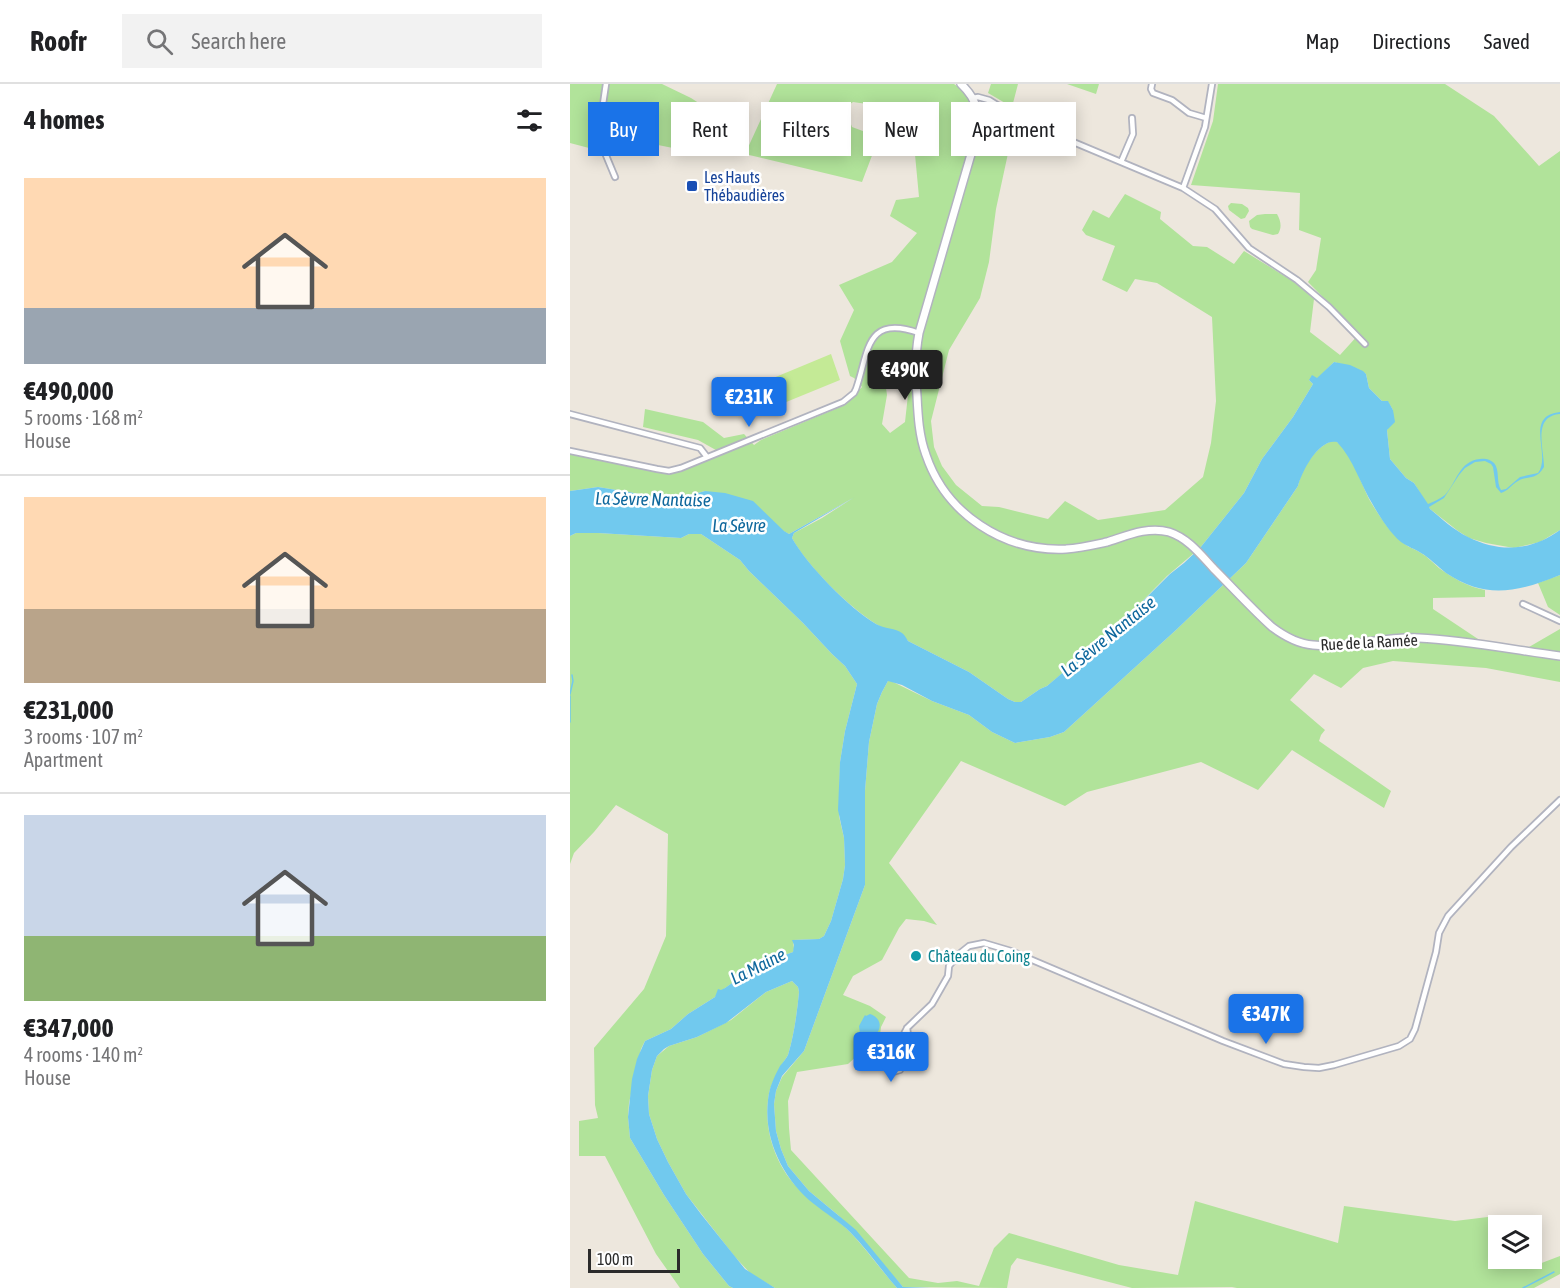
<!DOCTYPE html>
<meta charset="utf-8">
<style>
:root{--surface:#fff;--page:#f2f2f2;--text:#202124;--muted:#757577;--line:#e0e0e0;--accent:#1a73e8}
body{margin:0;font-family:"Asap Condensed",sans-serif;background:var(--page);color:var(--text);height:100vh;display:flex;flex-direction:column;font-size:22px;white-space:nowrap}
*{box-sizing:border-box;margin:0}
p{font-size:20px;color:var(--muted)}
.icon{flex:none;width:33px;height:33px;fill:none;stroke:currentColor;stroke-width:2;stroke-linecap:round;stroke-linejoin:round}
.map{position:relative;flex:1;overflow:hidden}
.panel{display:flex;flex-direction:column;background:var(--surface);width:570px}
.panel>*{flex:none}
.top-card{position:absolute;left:18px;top:18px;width:570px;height:54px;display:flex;gap:12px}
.fabs{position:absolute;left:918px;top:1131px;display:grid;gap:12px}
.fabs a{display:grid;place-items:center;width:54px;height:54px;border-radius:0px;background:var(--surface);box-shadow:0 3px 15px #0003;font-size:30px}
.scale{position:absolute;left:18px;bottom:15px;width:92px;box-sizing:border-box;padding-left:6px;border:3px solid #2b2b2b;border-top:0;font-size:16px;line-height:21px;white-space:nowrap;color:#2b2b2b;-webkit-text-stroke:4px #fff;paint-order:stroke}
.price{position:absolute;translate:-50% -51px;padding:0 14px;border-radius:6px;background:var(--accent);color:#fff;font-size:20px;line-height:39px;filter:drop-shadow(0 2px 3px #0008)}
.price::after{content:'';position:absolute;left:50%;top:36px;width:18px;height:14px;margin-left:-9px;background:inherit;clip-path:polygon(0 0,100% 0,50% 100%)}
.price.current{background:#222;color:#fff}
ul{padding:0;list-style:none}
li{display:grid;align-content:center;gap:12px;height:318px;padding:0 24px}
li+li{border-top:2px solid var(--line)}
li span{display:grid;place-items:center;height:186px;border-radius:0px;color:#555}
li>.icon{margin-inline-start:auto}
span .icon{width:108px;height:108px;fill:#fffc;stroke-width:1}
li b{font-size:26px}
h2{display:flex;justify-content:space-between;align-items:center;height:72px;padding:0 24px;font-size:26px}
.pill{padding:0 21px;border-radius:0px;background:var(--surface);box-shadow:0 3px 15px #0003;font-size:21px;line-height:54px}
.pill.current{background:var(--accent);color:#fff}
header{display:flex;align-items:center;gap:36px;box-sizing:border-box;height:84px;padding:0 30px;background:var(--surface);border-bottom:2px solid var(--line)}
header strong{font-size:28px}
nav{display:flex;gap:33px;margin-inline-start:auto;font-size:21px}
.search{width:420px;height:54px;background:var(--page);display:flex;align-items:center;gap:15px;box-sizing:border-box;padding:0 21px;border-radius:0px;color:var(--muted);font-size:22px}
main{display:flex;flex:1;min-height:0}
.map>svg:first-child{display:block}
</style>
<header>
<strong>Roofr</strong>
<div class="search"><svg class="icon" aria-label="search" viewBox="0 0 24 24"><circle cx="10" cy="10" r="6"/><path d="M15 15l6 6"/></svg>Search here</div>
<nav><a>Map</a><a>Directions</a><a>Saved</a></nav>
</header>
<main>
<section class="panel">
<h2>4 homes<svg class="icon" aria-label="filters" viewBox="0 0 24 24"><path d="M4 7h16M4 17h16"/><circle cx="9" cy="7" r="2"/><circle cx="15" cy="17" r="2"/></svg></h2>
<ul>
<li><span style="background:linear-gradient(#ffd9b3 70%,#9aa5b1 0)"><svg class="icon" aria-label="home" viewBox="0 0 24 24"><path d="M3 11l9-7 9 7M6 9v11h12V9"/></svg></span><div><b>€490,000</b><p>5 rooms · 168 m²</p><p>House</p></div></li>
<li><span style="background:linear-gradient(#ffd9b3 60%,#b9a48a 0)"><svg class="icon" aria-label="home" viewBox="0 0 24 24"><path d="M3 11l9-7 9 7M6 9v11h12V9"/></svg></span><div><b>€231,000</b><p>3 rooms · 107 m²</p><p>Apartment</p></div></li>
<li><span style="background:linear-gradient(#c9d6e8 65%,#8fb573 0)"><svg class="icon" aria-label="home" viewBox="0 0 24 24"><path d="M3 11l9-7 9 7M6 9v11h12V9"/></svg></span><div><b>€347,000</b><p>4 rooms · 140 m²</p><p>House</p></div></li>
</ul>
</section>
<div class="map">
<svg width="990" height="1204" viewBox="0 0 990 1204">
<rect width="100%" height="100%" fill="#ede7dd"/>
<!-- green -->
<path fill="#b1e39a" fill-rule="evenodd" d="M 0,0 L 92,0 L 121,14 L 164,42 L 154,67 L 113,66 L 88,61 L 35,42 L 19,64 L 0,59 Z
M 207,0 L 384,0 L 398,10 L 405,32 L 423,26 L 445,37 L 426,125 L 419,178 L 410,214 L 379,266 L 361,337 L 364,363 L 372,382 L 386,401 L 412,422 L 429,423 L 478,435 L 495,417 L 528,436 L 595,426 L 633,393 L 641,359 L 646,317 L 642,233 L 587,199 L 565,195 L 557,208 L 532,196 L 545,162 L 516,151 L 512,146 L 523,126 L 539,134 L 555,110 L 591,128 L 590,135 L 623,162 L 637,163 L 664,180 L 674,167 L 724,198 L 744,215 L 740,248 L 770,271 L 789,250 L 738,198 L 746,186 L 751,154 L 729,146 L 730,109 L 621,101 L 643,37 L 648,0 L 875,0 L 924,32 L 969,82 L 990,67 L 990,446 L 970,458 L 944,464 L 916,459 L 899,454 L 888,447 L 860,425 L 844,399 L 836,394 L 820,375 L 817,346 L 823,326 L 818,318 L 812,317 L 799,304 L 796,290 L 788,285 L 764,278 L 747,295 L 739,296 L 743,300 L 723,333 L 692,375 L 674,409 L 630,464 L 597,492 L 543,547 L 477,602 L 470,605 L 451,618 L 445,618 L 438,615 L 399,588 L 338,557 C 328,544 318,548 306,540 C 279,523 237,482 222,454 L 224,449 L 252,434 L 283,414 L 219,450 L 135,407 L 110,414 L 90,415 L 59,408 L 28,403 L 0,407 L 0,370 L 100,389 L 153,370 L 128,356 L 73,343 L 75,325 L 133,338 L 154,354 L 174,350 L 184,361 L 191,356 L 275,321 L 292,303 L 284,294 L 280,292 L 270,257 L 284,226 L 269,201 L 322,178 L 347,149 L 320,132 L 326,116 L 349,113 L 344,60 L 321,46 L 311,22 L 283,18 L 275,24 L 282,43 L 309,53 L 292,98 L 175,70 ZM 337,275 L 339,302 L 335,338 L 320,349 L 312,340 L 317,311 L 314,290 L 314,276 Z
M 421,0 L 448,0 L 442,23 L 418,9 Z
M 497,0 L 529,0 L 526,10 Z
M 661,119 L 672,120 L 678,124 L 679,127 L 675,134 L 671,135 L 659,126 L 658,122 Z
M 695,130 L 707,130 C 711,137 712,144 708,150 L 703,151 L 682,145 L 680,143 L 679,137 L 687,131 Z
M 765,356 C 785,372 790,400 802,420 C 810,433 820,448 831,457 C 837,463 845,465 851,469 C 858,473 863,479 869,484 C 883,494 898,503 915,506 L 915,513 L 863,514 L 863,525 L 911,557 L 959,563 L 990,545 L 990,598 L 916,584 L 823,577 L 793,584 L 771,604 L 744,590 L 720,616 L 755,646 L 751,651 L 749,657 L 821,707 L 814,724 L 722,666 L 688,706 L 631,678 L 517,708 L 495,722 L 391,677 L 319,779 L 367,841 L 354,837 L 336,835 L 329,844 L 312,876 L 283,892 L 273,911 L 300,922 L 316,933 L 311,943 L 310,951 L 278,980 L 227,988 L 218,1017 L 219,1044 L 221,1066 L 339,1194 L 368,1199 L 387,1197 L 409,1202 L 424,1164 L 439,1149 L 549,1181 L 608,1191 L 625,1117 L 768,1159 L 774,1122 L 885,1137 L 926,1132 L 932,1141 L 928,1142 L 928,1174 L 954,1175 L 961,1183 L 990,1172 L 990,1190 L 964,1204 L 667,1204 L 662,1203 L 562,1204 L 447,1174 L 441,1182 L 437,1204 L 333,1203 L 268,1131 L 239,1107 L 218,1082 L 211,1065 L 206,1047 L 204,1020 L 206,1007 L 212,993 L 234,967 L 295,801 L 295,707 L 299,658 L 307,620 L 312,608 L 318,597 L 321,597 L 362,617 L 399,631 L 422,648 L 445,659 L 480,653 L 494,648 L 606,546 L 676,479 L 728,402 C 732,384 746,361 765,356 Z
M 6,449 L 28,449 L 111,454 L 119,450 L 131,450 L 170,476 L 179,487 L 233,539 L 262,570 L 275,582 L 287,600 L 275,647 L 270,678 L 269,732 L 274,754 L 275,781 L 273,795 L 261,837 L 254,852 L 249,855 L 223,856 L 224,865 L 223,868 L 196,878 L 179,887 L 151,907 L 145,913 L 118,930 L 101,945 L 75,957 L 71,965 L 59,1019 L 58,1033 L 60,1054 L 94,1111 L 133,1170 L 159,1202 L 163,1204 L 110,1204 L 86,1170 L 35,1072 L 9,1072 L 9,1037 L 28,1034 L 25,1021 L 24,964 L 74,905 L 96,852 L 98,750 L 46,721 L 24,748 L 4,769 L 0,780 L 0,452 Z
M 990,491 L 990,531 L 978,523 L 968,499 Z
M 222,897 L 228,903 L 229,908 C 227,929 224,951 218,971 C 216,975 213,978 211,982 C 205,993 199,1004 198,1016 C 194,1049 207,1085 231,1107 C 246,1122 265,1133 280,1148 C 297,1166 311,1186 327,1204 L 205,1204 L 181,1190 L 165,1173 L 116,1110 L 98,1078 L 87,1055 L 79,1030 L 78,1012 L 82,986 L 87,972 L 99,962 L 127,953 L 161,936 L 196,908 Z"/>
<!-- pitch -->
<path fill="#c4ea96" d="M 261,270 L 270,296 L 204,323 L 196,297 Z"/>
<!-- water -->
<path fill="#71c9ee" d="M 764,278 L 780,281 L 793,287 L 796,290 L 799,304 L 812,317 L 818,317 L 823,326 L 825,338 L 817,346 L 820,375 L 836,394 L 844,399 L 858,420 C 863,418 870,415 875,411 C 887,398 889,377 910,375 C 915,374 920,375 924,379 C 930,386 926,398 931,406 L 936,405 L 950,393 L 968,389 C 982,371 953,332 990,328 L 990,330 C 962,332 974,365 974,383 C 966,397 958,391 948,397 C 941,401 938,407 931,409 L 926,403 L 923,383 L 921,380 L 915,377 L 905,378 L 895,384 L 889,391 L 874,414 L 859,423 L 860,425 C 872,435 884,446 898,453 C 930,469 961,467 990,446 L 990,491 C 948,508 916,516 876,489 C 868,483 860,474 851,469 C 845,465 838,463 831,458 C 820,449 810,433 803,421 C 790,400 784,376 767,358 C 749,354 732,387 728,402 L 676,479 L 606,546 L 494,648 L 480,653 L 445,659 L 422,648 L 399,631 L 362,617 L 332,601 L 318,597 L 312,608 L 307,620 L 299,658 L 295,707 L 295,801 L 234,967 L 212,992 L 206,1007 L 204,1020 L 206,1047 L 211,1065 L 218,1082 L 239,1107 L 286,1146 L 333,1203 L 361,1204 L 327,1204 C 311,1186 297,1165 280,1148 C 269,1137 256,1130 244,1120 C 214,1096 193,1056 198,1016 C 199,1004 204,993 210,982 C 213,978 216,975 218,971 C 224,951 227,929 229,908 L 228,903 L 222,897 L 196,908 L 156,939 L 127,953 L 99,962 L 94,965 L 87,972 L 82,986 L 78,1012 L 79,1030 L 87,1055 L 98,1078 L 116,1110 L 131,1130 L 175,1185 L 205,1204 L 163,1204 L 159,1202 L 133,1170 L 94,1111 L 60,1054 L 58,1033 L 62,995 L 67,975 L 75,957 L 101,945 L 118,930 L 145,913 L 148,905 L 151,906 L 155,904 L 179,887 L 196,878 L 223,868 L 224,861 L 222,856 L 249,855 L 254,852 L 261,837 L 273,795 L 275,781 L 274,754 L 268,726 L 270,678 L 275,647 L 287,600 L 275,582 L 262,570 L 233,539 L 179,487 L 170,476 L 131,450 L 119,450 L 111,454 L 28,449 L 6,449 L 0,452 L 0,407 L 28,403 L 59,408 L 90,415 L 110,414 L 135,407 L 155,409 L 183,417 L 214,447 L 219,450 L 285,413 L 224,449 L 222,454 C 237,481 280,525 306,540 C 314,545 326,544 332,549 C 335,551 336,554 338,557 L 399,588 L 438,615 L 445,618 L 451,618 L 470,605 L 477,602 L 550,540 L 600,490 L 614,479 L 630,464 L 674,409 L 692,375 L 723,333 L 743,300 L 739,296 L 742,291 L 747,294 Z
M 300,930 C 319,937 307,957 291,958 L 289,942 L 295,931 L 296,932 Z"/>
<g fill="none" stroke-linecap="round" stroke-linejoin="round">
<!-- stream -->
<path stroke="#71c9ee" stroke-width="1.5" d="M 0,610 L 3,597 L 2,591
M 0,638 L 0,612
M 953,1204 L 984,1188"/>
<defs>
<path id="minor" d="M 36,0 L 30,40 L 30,57 L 45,93
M 582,0 L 581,5 L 583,9 L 602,16 L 619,29 L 636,34
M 403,14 L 408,13 L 419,16 L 427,21 L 477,47 L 613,104 L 645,125 L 679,164 L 727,196 L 759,223 L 795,260
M 407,25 L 427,21
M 551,78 L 563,50 L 562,34
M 613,104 L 635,43 L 642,0
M 0,330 L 130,364 L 137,373
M 0,367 L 87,385 L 99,387 L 111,384 L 273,318 L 284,309 L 286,305 C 299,268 295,230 349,249
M 953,520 L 990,537
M 337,944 L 339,957 L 330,986 L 323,988 L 318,986 L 318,981 L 337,944 L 362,920 L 378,892 L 379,882 L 389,870 L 399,862 L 414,859 L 441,867 L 653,957 L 714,980 L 734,983 L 749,984 L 764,981 L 829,962 L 840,955 L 845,945 L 866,868 L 869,849 L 878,832 L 941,763 L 990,716"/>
<path id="secondary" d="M 391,0 C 412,20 408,33 404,60 L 349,249 C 345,270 345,290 347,312 C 348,332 349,352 356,371 C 376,430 434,468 496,465 C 510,464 523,461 537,458 C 556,452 578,442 599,448 C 618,454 631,471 644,485 C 663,504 682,525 702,543 C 714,552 728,560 743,561 C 777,565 814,552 849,554 C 896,556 943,566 990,572"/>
</defs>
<!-- minor casing -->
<use href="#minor" stroke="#b1b3bf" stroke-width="8"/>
<!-- secondary casing -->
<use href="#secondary" stroke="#b1b3bf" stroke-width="10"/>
<!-- minor -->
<use href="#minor" stroke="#fff" stroke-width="4.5"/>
<!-- secondary -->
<use href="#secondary" stroke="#fff" stroke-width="7"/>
</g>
<!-- markers -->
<rect fill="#1a4fb4" stroke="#fff" stroke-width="2" x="116" y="96" width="12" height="12" rx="3"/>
<circle fill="#0f9aa8" stroke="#fff" stroke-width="2" cx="346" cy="872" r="6"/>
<g text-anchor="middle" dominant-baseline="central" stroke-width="5" stroke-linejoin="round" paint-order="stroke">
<!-- transit labels -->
<g font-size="16" fill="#164399" stroke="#fff" text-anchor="start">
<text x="134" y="93">Les Hauts<tspan x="134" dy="18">Thébaudières</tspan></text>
</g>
<!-- street labels -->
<g font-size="16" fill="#2b2b2b" stroke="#fff">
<text transform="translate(799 558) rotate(-3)">Rue de la Ramée</text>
</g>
<!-- culture labels -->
<g font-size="16" fill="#0d838f" stroke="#fff" text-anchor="start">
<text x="358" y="872">Château du Coing</text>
</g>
<!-- water labels -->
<g font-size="18" font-style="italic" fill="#0e679c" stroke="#fff">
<text transform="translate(83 415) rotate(1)">La Sèvre Nantaise</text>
<text x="169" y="441">La Sèvre</text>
<text transform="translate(538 552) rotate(-39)">La Sèvre Nantaise</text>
<text transform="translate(188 882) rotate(-27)">La Maine</text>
</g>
</g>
</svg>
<div class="fabs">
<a><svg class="icon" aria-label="layers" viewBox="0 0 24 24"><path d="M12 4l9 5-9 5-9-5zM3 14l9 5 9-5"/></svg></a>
</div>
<div class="scale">100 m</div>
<b class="price current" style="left:335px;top:317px">€490K</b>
<b class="price" style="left:179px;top:344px">€231K</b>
<b class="price" style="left:696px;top:961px">€347K</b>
<b class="price" style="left:321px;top:999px">€316K</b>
<div class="top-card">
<a class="pill current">Buy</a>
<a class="pill">Rent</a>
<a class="pill">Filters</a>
<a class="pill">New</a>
<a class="pill">Apartment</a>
</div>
</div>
</main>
